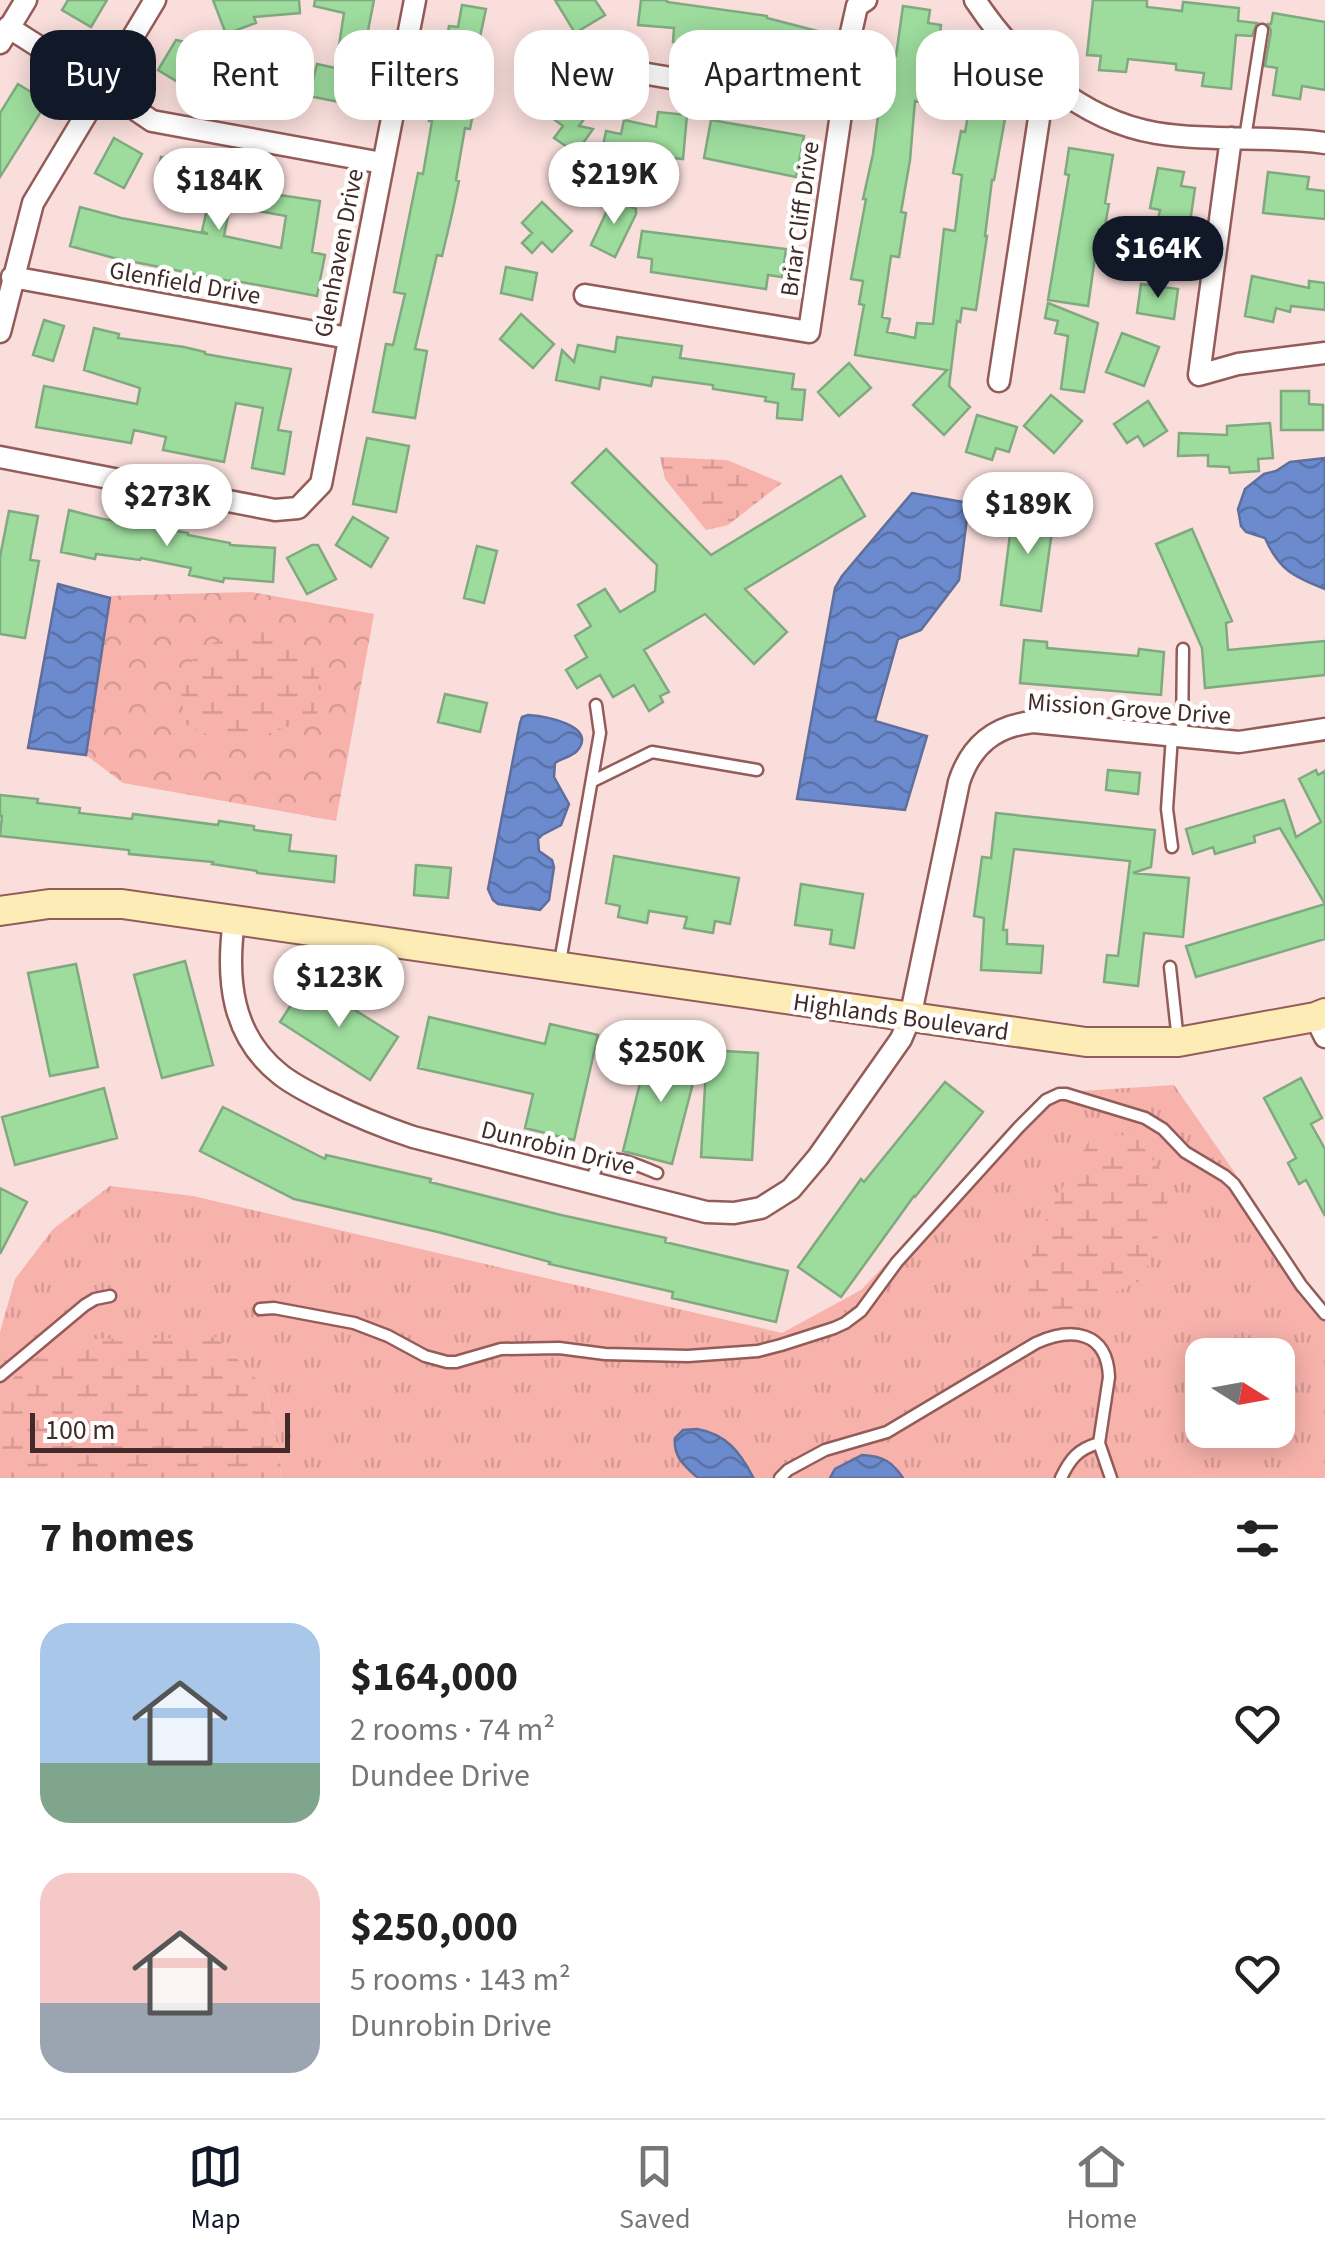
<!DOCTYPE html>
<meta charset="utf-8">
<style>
:root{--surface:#fff;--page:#f6f6f6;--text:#222;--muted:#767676;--line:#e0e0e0;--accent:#111827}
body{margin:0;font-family:"Source Sans 3",sans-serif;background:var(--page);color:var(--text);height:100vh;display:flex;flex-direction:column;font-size:38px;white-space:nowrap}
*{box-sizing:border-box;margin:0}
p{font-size:32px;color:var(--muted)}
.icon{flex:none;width:55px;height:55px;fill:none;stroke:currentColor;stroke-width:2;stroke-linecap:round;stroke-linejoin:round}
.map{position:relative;height:1478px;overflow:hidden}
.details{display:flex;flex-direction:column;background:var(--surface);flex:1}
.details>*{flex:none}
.hud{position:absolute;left:30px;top:30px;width:1265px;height:90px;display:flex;gap:20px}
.needle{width:65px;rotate:101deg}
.tools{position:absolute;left:1185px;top:1338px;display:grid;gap:20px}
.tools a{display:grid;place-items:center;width:110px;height:110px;border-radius:20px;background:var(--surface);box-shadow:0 5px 25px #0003;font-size:50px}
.scale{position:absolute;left:30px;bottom:25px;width:260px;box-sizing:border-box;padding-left:10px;border:5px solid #422a28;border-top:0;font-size:28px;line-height:35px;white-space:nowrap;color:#422a28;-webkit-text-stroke:8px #fff;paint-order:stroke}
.price{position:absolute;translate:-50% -85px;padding:0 22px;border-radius:35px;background:#fff;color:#222;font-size:32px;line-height:65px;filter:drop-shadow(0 2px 5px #0008)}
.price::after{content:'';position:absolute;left:50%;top:60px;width:30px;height:22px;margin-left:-15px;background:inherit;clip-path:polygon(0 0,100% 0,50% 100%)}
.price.on{background:var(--accent);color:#fff}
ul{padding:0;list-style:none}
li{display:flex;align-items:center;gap:30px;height:250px;padding:0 40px}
li span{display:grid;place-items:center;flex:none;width:280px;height:200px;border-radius:30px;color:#555}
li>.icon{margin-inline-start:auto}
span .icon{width:120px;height:120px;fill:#fffc;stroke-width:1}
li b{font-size:42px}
h2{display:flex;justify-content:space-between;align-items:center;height:120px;padding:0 40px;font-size:42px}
.tag{padding:0 35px;border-radius:30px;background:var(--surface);box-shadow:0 5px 25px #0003;font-size:35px;line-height:90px}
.tag.on{background:var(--accent);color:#fff}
.menu{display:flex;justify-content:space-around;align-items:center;height:140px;border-top:2px solid var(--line);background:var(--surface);font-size:28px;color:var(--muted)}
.menu a{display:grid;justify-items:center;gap:5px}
.menu .on{color:var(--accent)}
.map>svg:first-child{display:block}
</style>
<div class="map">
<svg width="1325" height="1478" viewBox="0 0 1325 1478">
<defs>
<pattern id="grass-tufts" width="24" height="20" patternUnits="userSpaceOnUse" patternTransform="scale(2.5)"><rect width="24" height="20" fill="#f8b2ac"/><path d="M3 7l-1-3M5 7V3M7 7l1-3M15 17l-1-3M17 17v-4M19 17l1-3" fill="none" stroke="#d69994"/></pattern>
<pattern id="forest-crowns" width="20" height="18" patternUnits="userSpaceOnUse" patternTransform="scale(2.5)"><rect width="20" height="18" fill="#f8b2ac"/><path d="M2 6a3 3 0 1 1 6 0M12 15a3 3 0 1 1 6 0" fill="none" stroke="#d69994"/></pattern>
<pattern id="wetland-marsh" width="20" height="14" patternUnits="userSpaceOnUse" patternTransform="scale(2.5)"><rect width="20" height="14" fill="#f8b2ac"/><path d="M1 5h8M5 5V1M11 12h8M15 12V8" fill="none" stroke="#d69994"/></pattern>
<pattern id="water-waves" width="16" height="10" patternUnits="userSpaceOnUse" patternTransform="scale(2.5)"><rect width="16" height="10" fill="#6b8bce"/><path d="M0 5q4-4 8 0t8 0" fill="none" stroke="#5a72a7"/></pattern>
</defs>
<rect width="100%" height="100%" fill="#f9dedb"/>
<!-- grass -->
<path fill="url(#grass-tufts)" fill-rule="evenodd" d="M 1174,1085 L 1235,1173 L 1325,1320 L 1325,1478 L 903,1478 L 895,1465 L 862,1455 L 835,1469 L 830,1478 L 753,1478 L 744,1458 L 679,1459 L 698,1478 L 280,1478 L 281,1466 L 266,1389 L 216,1337 L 156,1339 L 0,1393 L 0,1332 L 15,1279 L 53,1229 L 110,1186 L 193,1196 L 782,1333 L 861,1290 L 1049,1093 ZM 1202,1355 L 1278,1355 L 1278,1430 L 1202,1430 Z"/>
<!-- forest -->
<path fill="url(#forest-crowns)" d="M 251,592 L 374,614 L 336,821 L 123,783 L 86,755 L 110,598 L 103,596 Z"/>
<!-- wetland -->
<path fill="url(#wetland-marsh)" d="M 660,457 L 727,460 L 782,483 L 728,525 L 706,530 L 665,479 Z
M 271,622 L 320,657 L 317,717 L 232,746 L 185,724 L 180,684 L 199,648 Z
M 1134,1135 L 1172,1185 L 1160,1231 L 1142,1280 L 1087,1305 L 1079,1325 L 1046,1323 C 1040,1312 1031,1300 1028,1288 C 1020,1255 1075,1166 1092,1136 Z
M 216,1337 L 266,1389 L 281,1466 L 280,1478 L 0,1478 L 0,1393 L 30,1360 L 84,1339 Z"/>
<!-- water -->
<path fill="url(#water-waves)" stroke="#5f6e9c" stroke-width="2.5" d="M 1325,458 L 1325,589 C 1294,577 1279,570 1265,538 L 1246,532 L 1241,526 L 1238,509 L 1245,489 L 1264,474 L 1276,471 L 1290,462 Z
M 912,493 L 969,503 L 959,580 L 921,630 L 898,639 L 875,721 L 927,736 L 905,810 L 797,799 L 835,588 L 842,576 Z
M 58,584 L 110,598 L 86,755 L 28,748 Z
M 528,715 C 543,716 599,725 577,751 C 571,757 562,758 555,763 L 554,777 L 569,804 L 561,825 L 542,835 L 538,839 L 539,851 L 552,860 L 554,867 L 549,900 L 540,910 L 498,904 L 493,900 L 488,889 L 520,723 L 522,717 Z
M 697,1429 C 726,1434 740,1452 753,1477 L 698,1478 C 684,1466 673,1456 675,1438 L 683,1430 Z
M 862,1455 C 882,1456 892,1461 903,1478 L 830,1478 L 835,1469 Z"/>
<!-- building -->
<path fill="#9ddc9d" stroke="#80a980" stroke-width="2.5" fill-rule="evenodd" d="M 68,0 L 107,0 L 91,27 L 62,10 Z
M 213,0 L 299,0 L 300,13 L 254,17 L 256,23 L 226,34 Z
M 315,0 L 374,0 L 363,56 L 338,52 L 344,13 L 314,6 Z
M 555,0 L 595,0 L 605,15 L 575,33 Z
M 641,0 L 667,0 L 667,2 L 767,16 L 767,18 L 821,32 L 815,55 L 764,42 L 762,56 L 736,53 L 737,42 L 691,37 L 690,43 L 673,42 L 674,28 L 638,25 Z
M 1093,0 L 1147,0 L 1147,7 L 1182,11 L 1183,2 L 1239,8 L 1238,21 L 1257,23 L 1252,36 L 1236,35 L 1231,89 L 1202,86 L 1204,73 L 1176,70 L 1176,64 L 1128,59 L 1126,72 L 1099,70 L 1101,56 L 1087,55 Z
M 462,5 L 486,9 L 477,51 L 485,52 L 470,129 L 465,128 L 456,180 L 459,181 L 452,214 L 442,256 L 437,255 L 415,349 L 427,351 L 415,418 L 373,412 L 386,344 L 393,345 L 405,294 L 394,292 L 418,173 L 423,174 L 432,121 L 429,121 L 436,87 L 439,88 L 449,26 L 458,27 Z
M 903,6 L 930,10 L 928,23 L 941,25 L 938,53 L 926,51 L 920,102 L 915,101 L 910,160 L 901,212 L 906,213 L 899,257 L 891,256 L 882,317 L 890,319 L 887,332 L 915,338 L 917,323 L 933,324 L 944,229 L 955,231 L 962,175 L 953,173 L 961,131 L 965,132 L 974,82 L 998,86 L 995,99 L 1008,102 L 994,180 L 992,180 L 985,236 L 987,236 L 976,310 L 962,308 L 960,322 L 957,321 L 949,386 L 970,407 L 944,435 L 913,405 L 947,370 L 855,355 L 864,305 L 859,304 L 863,281 L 851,279 L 866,199 L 863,199 L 873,154 L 886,55 L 896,56 Z
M 1273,13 L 1325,22 L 1325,90 L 1302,86 L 1300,99 L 1273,95 L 1277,68 L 1265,66 L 1271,31 L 1268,24 L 1271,24 Z
M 176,40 L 190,43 L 215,58 L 217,48 L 263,58 L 265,51 L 297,57 L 297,60 L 305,62 L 308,96 L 291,92 L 289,104 L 256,98 L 257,91 L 191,78 L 186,87 L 158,70 Z
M 539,40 L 580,48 L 575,73 L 534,66 Z
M 317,64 L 340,69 L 338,82 L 357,86 L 354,105 L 309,96 Z
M 18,84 L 47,102 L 0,177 L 0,113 Z
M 568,95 L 590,111 L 579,126 L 593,129 L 576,153 L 554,138 L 563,126 L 552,118 Z
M 658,112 L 687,115 L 683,159 L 645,155 L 642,170 L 600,161 L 606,131 L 621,134 L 624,120 L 656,127 Z
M 711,120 L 804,136 L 796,177 L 704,158 Z
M 114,138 L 142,154 L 124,188 L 95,173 Z
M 1069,148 L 1113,155 L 1105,203 L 1109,204 L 1104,231 L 1099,230 L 1088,306 L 1048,300 L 1069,175 L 1065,174 Z
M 161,157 L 237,173 L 236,179 L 280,187 L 279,195 L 320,201 L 312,252 L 325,255 L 317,296 L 231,280 L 230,281 L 114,258 L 70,246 L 80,207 L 121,218 L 208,234 L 202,231 L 210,196 L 199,194 L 200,191 L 156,183 ZM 230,206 L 286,216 L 281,248 L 224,236 Z
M 1158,168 L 1184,172 L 1181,186 L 1195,188 L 1187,243 L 1176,241 L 1173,256 L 1151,252 L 1160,210 L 1150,208 Z
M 1268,172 L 1309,177 L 1307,189 L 1325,191 L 1325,219 L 1263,213 Z
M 613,198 L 636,209 L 636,214 L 615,257 L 591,245 Z
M 542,202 L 572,231 L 552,252 L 542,242 L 532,253 L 522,243 L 532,233 L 522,223 Z
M 642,231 L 786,249 L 782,277 L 768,275 L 766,289 L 651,272 L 652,259 L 638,257 Z
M 506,267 L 537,273 L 532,300 L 501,293 Z
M 1252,276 L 1309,288 L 1309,281 L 1325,283 L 1325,310 L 1291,306 L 1290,312 L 1276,308 L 1273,322 L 1245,316 Z
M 1141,284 L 1178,289 L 1174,319 L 1137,313 Z
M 1048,303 L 1098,323 L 1084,392 L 1061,389 L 1068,336 L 1055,333 L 1058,321 L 1045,318 Z
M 521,314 L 554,344 L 533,368 L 500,339 Z
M 44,320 L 64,326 L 53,361 L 33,355 Z
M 94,328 L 119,334 L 118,338 L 184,347 L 205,352 L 205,354 L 291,369 L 278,430 L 291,432 L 284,474 L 252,468 L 263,408 L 236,403 L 224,462 L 163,450 L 166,437 L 134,430 L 131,443 L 36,427 L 44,386 L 137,404 L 140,388 L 84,370 Z
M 1122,333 L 1159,347 L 1144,386 L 1106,372 Z
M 617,337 L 682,346 L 680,358 L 794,374 L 792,389 L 805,390 L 802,420 L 777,418 L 778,403 L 765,401 L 766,397 L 713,389 L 713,385 L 653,377 L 651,386 L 601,377 L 599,389 L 556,380 L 562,350 L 574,362 L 578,345 L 615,352 Z
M 849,363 L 871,388 L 839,416 L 818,392 Z
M 1281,391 L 1309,391 L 1309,404 L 1323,405 L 1323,430 L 1281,430 Z
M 1051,395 L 1082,421 L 1054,453 L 1024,426 Z
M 1148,401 L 1167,431 L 1144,446 L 1138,436 L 1127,443 L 1114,424 Z
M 977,415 L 1017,427 L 1009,452 L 996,448 L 992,460 L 966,452 Z
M 1270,423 L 1273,458 L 1258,459 L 1259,471 L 1230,473 L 1229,467 L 1208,466 L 1208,455 L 1178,456 L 1179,433 L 1227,435 L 1227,426 Z
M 367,438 L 409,446 L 396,512 L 353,504 Z
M 606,449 L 711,555 L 841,476 L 865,516 L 745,589 L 787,632 L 754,664 L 705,614 L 644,650 L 669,692 L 660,696 L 663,702 L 649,711 L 634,685 L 613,697 L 600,675 L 577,688 L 566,670 L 587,657 L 575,636 L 591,626 L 578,605 L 605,589 L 620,612 L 655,591 L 657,565 L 572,483 Z
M 1014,503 L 1055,509 L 1041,611 L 1001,605 Z
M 69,510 L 103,519 L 188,533 L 188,535 L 230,543 L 230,545 L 275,548 L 273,582 L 224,578 L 223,582 L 189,575 L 191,568 L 141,558 L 140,560 L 96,554 L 95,559 L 61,552 Z
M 9,511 L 38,516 L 30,560 L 39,561 L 25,638 L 0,634 L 0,557 Z
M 353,517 L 388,538 L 371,567 L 336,545 Z
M 1192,529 L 1232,621 L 1226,623 L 1228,650 L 1325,641 L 1325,675 L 1205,688 L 1202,648 L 1156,544 Z
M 312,545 L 318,545 L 336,579 L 307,594 L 287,558 Z
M 477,546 L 497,551 L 484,603 L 464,598 Z
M 1024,640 L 1047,642 L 1047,648 L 1138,656 L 1139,649 L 1164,652 L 1161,695 L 1020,683 Z
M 445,694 L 487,703 L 480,732 L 438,722 Z
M 1108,770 L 1140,773 L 1138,794 L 1106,790 Z
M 1316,770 L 1318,775 L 1325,771 L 1325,904 L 1280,828 L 1254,836 L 1255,842 L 1215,854 L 1213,847 L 1193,854 L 1186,829 L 1284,800 L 1296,837 L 1321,822 L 1299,779 Z
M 0,795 L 38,799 L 37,803 L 80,808 L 79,813 L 132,819 L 133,814 L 218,825 L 219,821 L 254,826 L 254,830 L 291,835 L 289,851 L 336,856 L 334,882 L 257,873 L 257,871 L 212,864 L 213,862 L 129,854 L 129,850 L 0,836 L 2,816 L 0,816 Z
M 996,813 L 1155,830 L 1151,867 L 1133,873 L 1189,878 L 1183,937 L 1144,933 L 1138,986 L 1104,982 L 1107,955 L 1118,956 L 1130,861 L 1014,849 L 1003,930 L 1007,930 L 1007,944 L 1043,946 L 1041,973 L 981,970 L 984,918 L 974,916 L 982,857 L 991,858 Z
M 614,856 L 739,878 L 730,924 L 715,921 L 713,933 L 684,928 L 687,917 L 649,911 L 647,923 L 618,917 L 620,906 L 606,903 Z
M 416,865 L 451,868 L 448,898 L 414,895 Z
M 801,884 L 863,894 L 854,948 L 830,944 L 832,930 L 795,925 Z
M 1325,904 L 1325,939 L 1196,977 L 1186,946 Z
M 185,961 L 213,1065 L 162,1078 L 134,975 Z
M 76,964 L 98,1067 L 50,1076 L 28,973 Z
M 307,980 L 398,1037 L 370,1080 L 280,1022 Z
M 429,1017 L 545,1044 L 550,1024 L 598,1035 L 574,1140 L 525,1128 L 533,1094 L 418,1068 Z
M 649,1047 L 699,1060 L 672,1164 L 623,1151 Z
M 707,1050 L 758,1053 L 752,1160 L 701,1157 Z
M 1301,1078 L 1322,1118 L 1311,1124 L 1325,1149 L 1325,1216 L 1306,1180 L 1299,1184 L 1288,1163 L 1296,1158 L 1264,1098 Z
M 945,1082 L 983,1112 L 915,1197 L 914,1196 L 841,1297 L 798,1267 L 861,1179 L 864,1182 Z
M 104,1088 L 117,1138 L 15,1165 L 2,1117 Z
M 223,1107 L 325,1159 L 326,1155 L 431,1179 L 430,1182 L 561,1215 L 666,1238 L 665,1242 L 788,1271 L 776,1322 L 672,1298 L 673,1292 L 549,1264 L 550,1262 L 438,1232 L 294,1199 L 200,1151 Z
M 0,1188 L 27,1202 L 0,1254 Z"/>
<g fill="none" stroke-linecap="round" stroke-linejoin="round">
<defs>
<path id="lane" d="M 1245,138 L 1262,30
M 1172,736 L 1167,809 L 1172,847
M 1182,736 L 1183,649
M 593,781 L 652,752 L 757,770
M 560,962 L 600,733 L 596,705
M 1170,967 L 1178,1041
M 591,1181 C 591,1180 597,1166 598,1165 C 611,1150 643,1168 657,1173
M 260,1309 L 274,1308 L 354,1323 L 388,1336 L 425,1356 L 447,1362 L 456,1362 L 501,1349 L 559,1348 L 605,1354 L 688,1356 L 758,1351 L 781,1345 L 834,1328 L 845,1323 L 861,1311 L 897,1262 L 1019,1127 L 1046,1100 L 1059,1094 L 1066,1094 L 1145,1118 L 1163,1129 L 1185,1152 L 1225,1176 L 1234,1184 L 1301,1285 L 1325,1314
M 0,1376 L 85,1305 L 95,1299 L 110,1296
M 780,1478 L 788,1470 L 825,1450 L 887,1432 L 1036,1343 C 1072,1327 1107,1331 1109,1377 L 1099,1443 L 1111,1478
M 1061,1478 C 1070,1459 1078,1449 1099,1443"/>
<path id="street" d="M 975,0 C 1016,62 1080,120 1156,133 C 1211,142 1269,135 1325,143
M 8,27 L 102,87 L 152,121 L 382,163
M 0,43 L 26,0
M 630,71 L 842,107
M 1231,138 L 1199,375 L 1238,364 L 1325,353
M 12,277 L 348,338
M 585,295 L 809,332 L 842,107 L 848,46 L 857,6 L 866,0
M 0,332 L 33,203 L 155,0
M 999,381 L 1045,79
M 0,457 L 275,510 L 298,508 L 321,484 L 415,0
M 234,920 C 226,979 231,1036 281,1075 C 295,1086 312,1094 328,1102 C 356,1116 383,1127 413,1137 L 706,1212 L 734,1213 L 761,1208 L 791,1189 L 818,1157 L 901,1039 L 910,1018 L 959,782 C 971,745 995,726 1033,722 L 1239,742 L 1325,729
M 1315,1017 L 1325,1037"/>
<path id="secondary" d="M 0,911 L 49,904 L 122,904 L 1086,1042 L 1178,1042 L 1315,1017 L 1325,1013"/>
</defs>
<!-- lane casing -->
<use href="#lane" stroke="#945c58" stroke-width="15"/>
<!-- street casing -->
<use href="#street" stroke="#945c58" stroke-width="25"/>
<!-- secondary casing -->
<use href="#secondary" stroke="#945c58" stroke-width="32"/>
<!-- lane -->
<use href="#lane" stroke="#fff" stroke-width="10"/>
<!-- street -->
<use href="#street" stroke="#fff" stroke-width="20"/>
<!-- secondary -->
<use href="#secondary" stroke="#feecb6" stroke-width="28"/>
</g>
<g text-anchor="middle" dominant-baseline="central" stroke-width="9" stroke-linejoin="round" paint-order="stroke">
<!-- street labels -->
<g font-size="25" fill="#422a28" stroke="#fff">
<text transform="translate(800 219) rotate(-82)">Briar Cliff Drive</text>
<text transform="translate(339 253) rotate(-79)">Glenhaven Drive</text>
<text transform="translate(185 283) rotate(10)">Glenfield Drive</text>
<text transform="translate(1129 709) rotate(4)">Mission Grove Drive</text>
<text transform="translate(901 1017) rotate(8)">Highlands Boulevard</text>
<text transform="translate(558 1148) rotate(14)">Dunrobin Drive</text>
</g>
</g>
</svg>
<div class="tools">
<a><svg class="needle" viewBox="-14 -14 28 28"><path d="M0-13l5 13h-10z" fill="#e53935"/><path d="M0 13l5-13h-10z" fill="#767676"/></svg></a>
</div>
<div class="scale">100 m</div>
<b class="price" style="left:614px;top:227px">$219K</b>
<b class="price" style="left:219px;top:233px">$184K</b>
<b class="price on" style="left:1158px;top:301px">$164K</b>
<b class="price" style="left:167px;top:549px">$273K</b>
<b class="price" style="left:1028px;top:557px">$189K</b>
<b class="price" style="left:339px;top:1030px">$123K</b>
<b class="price" style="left:661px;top:1105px">$250K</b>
<div class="hud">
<a class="tag on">Buy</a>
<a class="tag">Rent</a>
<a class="tag">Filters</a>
<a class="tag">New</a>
<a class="tag">Apartment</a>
<a class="tag">House</a>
</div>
</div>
<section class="details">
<h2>7 homes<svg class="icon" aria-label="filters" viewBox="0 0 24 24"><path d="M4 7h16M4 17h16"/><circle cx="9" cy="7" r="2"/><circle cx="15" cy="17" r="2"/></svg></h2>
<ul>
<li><span style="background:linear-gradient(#a9c7e8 70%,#7fa58c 0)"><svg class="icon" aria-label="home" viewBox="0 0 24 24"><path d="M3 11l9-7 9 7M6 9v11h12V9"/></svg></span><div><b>$164,000</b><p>2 rooms · 74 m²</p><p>Dundee Drive</p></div><svg class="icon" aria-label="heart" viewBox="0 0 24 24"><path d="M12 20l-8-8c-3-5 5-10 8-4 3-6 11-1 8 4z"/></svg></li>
<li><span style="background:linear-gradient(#f6c9c9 65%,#9aa5b1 0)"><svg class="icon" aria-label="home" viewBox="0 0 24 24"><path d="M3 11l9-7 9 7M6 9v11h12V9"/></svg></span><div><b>$250,000</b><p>5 rooms · 143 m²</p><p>Dunrobin Drive</p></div><svg class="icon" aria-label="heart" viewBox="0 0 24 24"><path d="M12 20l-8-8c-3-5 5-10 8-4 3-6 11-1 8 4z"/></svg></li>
</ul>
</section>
<nav class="menu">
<a class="on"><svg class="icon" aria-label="map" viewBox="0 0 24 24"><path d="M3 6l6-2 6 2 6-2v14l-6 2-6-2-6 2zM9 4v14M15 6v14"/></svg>Map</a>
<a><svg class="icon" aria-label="saved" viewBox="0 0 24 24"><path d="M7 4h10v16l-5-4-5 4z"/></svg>Saved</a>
<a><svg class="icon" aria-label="home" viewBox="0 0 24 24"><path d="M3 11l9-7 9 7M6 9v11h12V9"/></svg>Home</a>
</nav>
